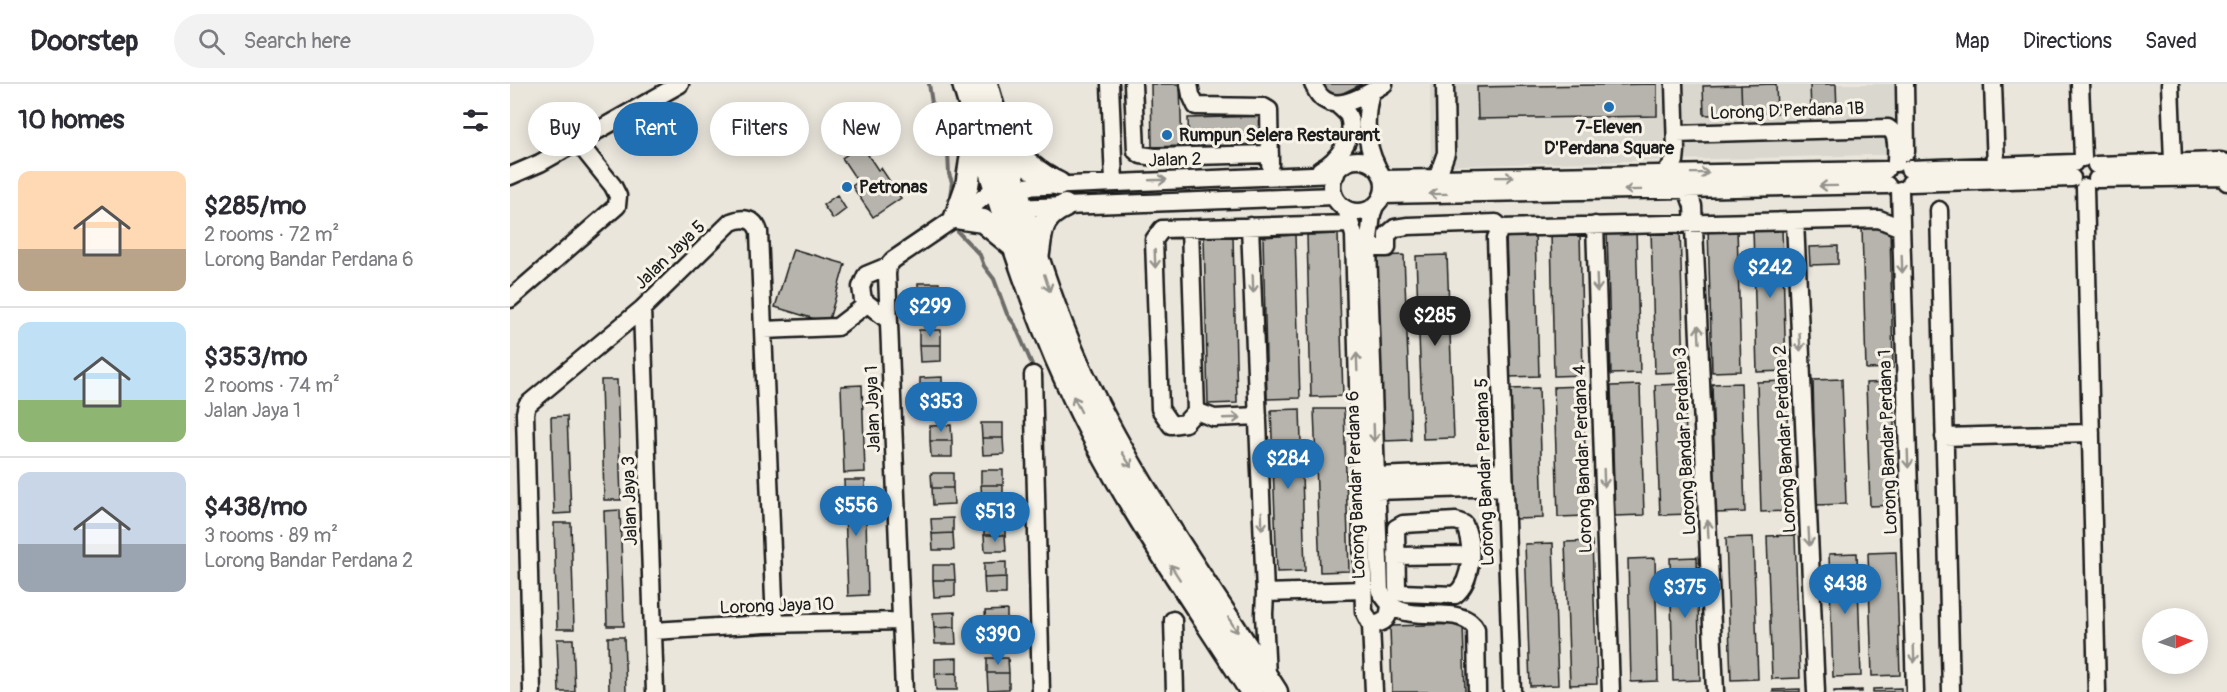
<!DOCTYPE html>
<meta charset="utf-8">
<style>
:root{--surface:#fff;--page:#f2f2f3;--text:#2b2b33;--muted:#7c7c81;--line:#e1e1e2;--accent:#1f6fb2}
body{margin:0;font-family:Pangolin,sans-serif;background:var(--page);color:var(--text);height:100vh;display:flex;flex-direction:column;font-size:22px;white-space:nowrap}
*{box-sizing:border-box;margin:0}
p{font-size:20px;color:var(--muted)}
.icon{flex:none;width:33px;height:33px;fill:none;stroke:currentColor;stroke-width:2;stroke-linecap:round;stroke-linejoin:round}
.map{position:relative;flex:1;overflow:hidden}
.drawer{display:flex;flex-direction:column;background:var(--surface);width:510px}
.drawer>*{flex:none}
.banner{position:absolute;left:18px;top:18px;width:570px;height:54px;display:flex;gap:12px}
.needle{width:39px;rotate:88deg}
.tools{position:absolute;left:1632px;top:524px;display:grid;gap:12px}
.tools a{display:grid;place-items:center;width:66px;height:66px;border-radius:50%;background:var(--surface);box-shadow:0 3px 15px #0003;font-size:30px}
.price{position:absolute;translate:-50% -51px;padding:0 14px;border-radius:21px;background:var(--accent);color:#fff;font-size:20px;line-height:39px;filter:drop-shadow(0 2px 3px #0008)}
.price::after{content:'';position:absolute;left:50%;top:36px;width:18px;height:14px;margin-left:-9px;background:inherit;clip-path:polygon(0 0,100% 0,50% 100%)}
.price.selected{background:#222;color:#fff}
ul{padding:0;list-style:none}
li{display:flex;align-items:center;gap:18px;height:150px;padding:0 18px}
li+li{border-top:2px solid var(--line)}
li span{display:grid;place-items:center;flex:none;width:168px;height:120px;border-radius:12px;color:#555}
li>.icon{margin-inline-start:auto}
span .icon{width:72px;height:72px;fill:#fffc;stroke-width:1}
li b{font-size:26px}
h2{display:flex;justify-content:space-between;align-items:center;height:72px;padding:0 18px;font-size:26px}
.tag{padding:0 21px;border-radius:27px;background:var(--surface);box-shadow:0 3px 15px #0003;font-size:21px;line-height:54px}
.tag.selected{background:var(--accent);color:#fff}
header{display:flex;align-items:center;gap:36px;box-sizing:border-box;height:84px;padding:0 30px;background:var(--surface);border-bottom:2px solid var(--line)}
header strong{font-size:28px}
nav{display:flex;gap:33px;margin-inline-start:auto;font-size:21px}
.search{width:420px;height:54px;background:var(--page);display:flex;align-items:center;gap:15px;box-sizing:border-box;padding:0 21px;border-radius:33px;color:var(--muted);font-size:22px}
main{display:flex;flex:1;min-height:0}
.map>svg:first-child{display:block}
</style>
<header>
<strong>Doorstep</strong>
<div class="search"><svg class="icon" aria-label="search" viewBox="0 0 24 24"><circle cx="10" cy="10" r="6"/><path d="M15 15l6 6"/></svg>Search here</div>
<nav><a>Map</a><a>Directions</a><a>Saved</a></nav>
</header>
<main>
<section class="drawer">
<h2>10 homes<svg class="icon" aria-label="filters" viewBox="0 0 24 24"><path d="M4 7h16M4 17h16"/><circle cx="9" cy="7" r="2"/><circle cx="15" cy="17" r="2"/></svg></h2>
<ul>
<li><span style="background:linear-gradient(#ffd9b3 65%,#b9a48a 0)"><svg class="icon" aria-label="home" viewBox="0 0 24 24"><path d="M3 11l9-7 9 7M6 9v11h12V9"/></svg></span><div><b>$285/mo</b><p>2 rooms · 72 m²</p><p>Lorong Bandar Perdana 6</p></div></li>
<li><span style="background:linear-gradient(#bfe0f5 65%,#8fb573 0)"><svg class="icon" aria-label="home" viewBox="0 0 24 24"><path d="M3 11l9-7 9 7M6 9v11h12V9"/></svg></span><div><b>$353/mo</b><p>2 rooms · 74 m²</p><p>Jalan Jaya 1</p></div></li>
<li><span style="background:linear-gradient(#c9d6e8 60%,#9aa5b1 0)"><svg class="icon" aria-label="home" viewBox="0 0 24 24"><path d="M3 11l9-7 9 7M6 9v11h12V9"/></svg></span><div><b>$438/mo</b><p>3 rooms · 89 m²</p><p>Lorong Bandar Perdana 2</p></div></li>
</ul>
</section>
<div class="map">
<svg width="1717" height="608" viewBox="0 0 1717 608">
<rect width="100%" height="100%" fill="#eae6dc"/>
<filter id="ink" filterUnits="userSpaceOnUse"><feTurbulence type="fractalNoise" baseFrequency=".0167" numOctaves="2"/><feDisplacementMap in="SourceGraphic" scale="12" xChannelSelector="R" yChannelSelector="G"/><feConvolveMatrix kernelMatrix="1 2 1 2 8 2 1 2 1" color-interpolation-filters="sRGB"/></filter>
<g filter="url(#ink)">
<!-- built -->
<path fill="#dad7ce" d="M 920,0 L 1404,0 L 1404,70 L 921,82 Z"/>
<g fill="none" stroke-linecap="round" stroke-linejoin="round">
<!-- stream -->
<path stroke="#6d6c68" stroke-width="4" d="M 419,0 L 424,32 L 438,68 L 439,90 L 442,98 L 438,127
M 448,148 L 470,171 L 474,182 L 484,195 L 497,230 L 505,241 L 524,285"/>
</g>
<!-- building -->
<path fill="#b6b4ac" stroke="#1c1c1c" stroke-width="1.5" d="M 641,0 L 670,0 L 672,62 L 642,63 Z
M 807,0 L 852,0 L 827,12 L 810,6 Z
M 1147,0 L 1147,32 L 968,35 L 967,3 Z
M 1266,0 L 1267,29 L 1232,30 L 1231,1 Z
M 1300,0 L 1326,0 L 1327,27 L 1301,28 Z
M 1231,1 L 1232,30 L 1194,31 L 1193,2 Z
M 755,32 L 755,61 L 679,63 L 678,34 Z
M 354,59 L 361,69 L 358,71 L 368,86 L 371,84 L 391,114 L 363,133 L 342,102 L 348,98 L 332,74 Z
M 327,111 L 336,125 L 323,135 L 313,121 Z
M 1227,143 L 1231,287 L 1202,288 L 1198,144 Z
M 1272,143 L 1276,287 L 1247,288 L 1243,144 Z
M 1380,143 L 1383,284 L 1356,285 L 1352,144 Z
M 1170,144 L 1174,288 L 1145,289 L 1141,145 Z
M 1126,145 L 1130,289 L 1101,290 L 1097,146 Z
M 1070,147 L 1073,291 L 1044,292 L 1041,148 Z
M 1025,148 L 1029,292 L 1000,293 L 996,149 Z
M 828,150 L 833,312 L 801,313 L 797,151 Z
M 785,151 L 790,314 L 757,315 L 753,153 Z
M 723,152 L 727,319 L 698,320 L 694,153 Z
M 1328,162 L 1328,180 L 1300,181 L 1299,163 Z
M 283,165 L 335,180 L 318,239 L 265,223 Z
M 894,171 L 901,356 L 873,357 L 866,172 Z
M 937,171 L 944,354 L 913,355 L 906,172 Z
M 408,199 L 429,199 L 429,213 L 408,214 Z
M 429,213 L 430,230 L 409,230 L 408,214 Z
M 409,246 L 431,246 L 431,261 L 409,261 Z
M 409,261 L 431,261 L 431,277 L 410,278 Z
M 432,293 L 432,308 L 410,309 L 410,294 Z
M 1332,295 L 1336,420 L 1306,421 L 1303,296 Z
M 91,296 L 107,296 L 111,416 L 94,416 Z
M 1276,297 L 1280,427 L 1251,428 L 1247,298 Z
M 1383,298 L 1386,421 L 1360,422 L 1356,299 Z
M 1231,299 L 1235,428 L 1206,429 L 1202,300 Z
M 1174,300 L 1179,430 L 1150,431 L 1145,301 Z
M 352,301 L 355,388 L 334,389 L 331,302 Z
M 1130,301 L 1134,431 L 1105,432 L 1101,302 Z
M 1073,302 L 1077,432 L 1048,433 L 1044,303 Z
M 1029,304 L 1033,434 L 1004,435 L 1000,305 Z
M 432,308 L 432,325 L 411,325 L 410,309 Z
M 790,325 L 795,487 L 767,488 L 761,326 Z
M 804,325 L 834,325 L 839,487 L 810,488 Z
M 57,332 L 61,429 L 44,430 L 41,333 Z
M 471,339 L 493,339 L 493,354 L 472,354 Z
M 441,341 L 442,357 L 420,357 L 420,342 Z
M 472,354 L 493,354 L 494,370 L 473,371 Z
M 420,357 L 442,357 L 442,373 L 421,373 Z
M 471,386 L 493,386 L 493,401 L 471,401 Z
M 421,389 L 443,389 L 443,404 L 422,404 Z
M 334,396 L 355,396 L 358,511 L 338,512 Z
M 471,401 L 493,401 L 493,417 L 472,417 Z
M 422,404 L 443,404 L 444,420 L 423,421 Z
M 110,426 L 114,542 L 97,542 L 94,427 Z
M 443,434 L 443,449 L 422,450 L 421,435 Z
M 474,436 L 495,436 L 495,451 L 474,451 Z
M 44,439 L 61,439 L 64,545 L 47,545 Z
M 443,449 L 444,466 L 423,466 L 422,450 Z
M 474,451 L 495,451 L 496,467 L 475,467 Z
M 1285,451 L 1290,594 L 1262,595 L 1257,452 Z
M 1243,453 L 1248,595 L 1221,596 L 1216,454 Z
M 1082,457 L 1087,600 L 1060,601 L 1055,458 Z
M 1043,459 L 1048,601 L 1020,602 L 1015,460 Z
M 1386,468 L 1390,591 L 1362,592 L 1358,469 Z
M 1347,469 L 1351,592 L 1323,593 L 1319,470 Z
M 1187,473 L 1190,596 L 1163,597 L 1160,474 Z
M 1145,474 L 1148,597 L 1121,598 L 1118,475 Z
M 496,478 L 496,493 L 474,494 L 474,479 Z
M 423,481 L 444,481 L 445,496 L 423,496 Z
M 496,493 L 496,510 L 475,510 L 474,494 Z
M 423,496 L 445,496 L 445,512 L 424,513 Z
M 497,526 L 497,541 L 476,541 L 475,527 Z
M 445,528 L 445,543 L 424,544 L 423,529 Z
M 953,540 L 955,608 L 882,608 L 880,542 Z
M 476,541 L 497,541 L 497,557 L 476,558 Z
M 445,543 L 446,560 L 425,560 L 424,544 Z
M 98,553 L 114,553 L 116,608 L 99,608 Z
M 47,555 L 63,555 L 65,608 L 49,608 Z
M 447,574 L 447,589 L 425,590 L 425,575 Z
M 477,574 L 498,574 L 499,589 L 477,589 Z
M 447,589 L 447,606 L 426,606 L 425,590 Z
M 477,589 L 499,589 L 499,605 L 478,606 Z
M 1391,604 L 1391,608 L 1363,608 L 1363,605 Z
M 1290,605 L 1290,608 L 1263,608 L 1263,606 Z
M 1352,606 L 1352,608 L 1324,608 L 1324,607 Z"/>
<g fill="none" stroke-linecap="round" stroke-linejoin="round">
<defs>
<path id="minor" d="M 600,0 L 604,98
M 623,0 L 626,67 L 631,71 L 645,73 L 760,70
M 679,0 L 681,11 L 686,22 L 754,23 L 759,26 L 760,80
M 803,0 C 806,6 809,13 815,16 C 831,27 859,9 874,0
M 1395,0 L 1396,68
M 1483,0 L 1486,83
M 1570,0 L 1573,74
M 1660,0 L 1663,78
M 861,8 C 854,35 855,61 868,85
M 1166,50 L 1378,44 C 1389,50 1386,67 1386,79
M822 102a26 26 0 1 1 52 0a26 26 0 1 1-52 0Z
M 1586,81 L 1710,77 L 1714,78 L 1716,83 L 1717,98
M 1399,85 L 1564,79
M 810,86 C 826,78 848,51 838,31 C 836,28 831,24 828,21
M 1155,90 L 1165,77 L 1166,67 L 1164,0
M 0,92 L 30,79 L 170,0
M 927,94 L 936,69 L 935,0
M 874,95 L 1376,86
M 1587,95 L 1717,93
M 1400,99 L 1562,94
M 1575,103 L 1587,608
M 1177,105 L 1183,122 L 1205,608
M 1390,106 L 1405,608
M 873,111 L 1377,101
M 865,122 L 862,130 L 858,164 L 870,507 C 873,512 877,518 882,522 C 905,539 954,520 966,545 L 967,608
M 502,124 L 824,112
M 836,125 L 844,151 L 854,527 L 861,541 L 864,608
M 1429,126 L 1441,608
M 1285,137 L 1306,608
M 1085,141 L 1101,608
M 740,142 L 755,509 L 754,530 L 757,593
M 680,144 L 686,327
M 858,164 L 877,164 L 877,151 L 885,144 L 898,142 L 986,139 L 991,144
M 378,182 L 356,191 L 351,203 L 353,216 L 378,236
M 0,215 L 107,122 L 108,112 L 103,102 L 67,57
M 132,225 L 145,608
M 253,246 L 327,243 L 357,220
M 523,291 L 531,608
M 748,332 L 704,334 L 686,327 L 675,339 L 661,341 L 650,325 L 644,156 L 652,145 L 840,140
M 1434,353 L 1581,349
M 865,392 L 994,387
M 866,407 L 995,403
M 946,437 L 954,440 C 964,461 963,496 945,511 L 891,509 L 887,504 L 886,444 L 893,440 Z
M 886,472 L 959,471
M 755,509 L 853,506
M 663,536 L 665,608
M 861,541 C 875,539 879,535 880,521
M 144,547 L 255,540 L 391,537
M 22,608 L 15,329 L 17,321 L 132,225 L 221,138 C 233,133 245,134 249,148 L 265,540
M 394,608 L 377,190 L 378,182 L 383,176 L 464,121 L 485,104 L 826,90
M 1002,608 L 986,154 L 991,144 L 1369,135 L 1391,144"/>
<path id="highway" d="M 454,0 C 484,101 514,204 558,300 C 607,409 678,508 742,608
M 476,0 C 504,96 531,203 574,294 C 627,405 700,505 766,608
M 465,50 L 457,102 L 446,133 L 473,137 L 506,164
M 497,57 C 512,76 527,90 549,100
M 528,169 C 531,145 531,133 555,122"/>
</defs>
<!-- minor casing -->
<use href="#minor" stroke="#1c1c1c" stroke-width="21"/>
<!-- highway casing -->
<use href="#highway" stroke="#1c1c1c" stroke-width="27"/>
<!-- minor -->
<use href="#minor" stroke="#f7f3e8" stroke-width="16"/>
<!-- highway -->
<use href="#highway" stroke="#f7f3e8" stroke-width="22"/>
</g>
<!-- one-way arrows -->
<defs><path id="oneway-shaft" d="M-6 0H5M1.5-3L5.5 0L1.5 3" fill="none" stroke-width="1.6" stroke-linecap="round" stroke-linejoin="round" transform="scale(1.5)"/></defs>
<g stroke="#94928c">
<use href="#oneway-shaft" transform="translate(1190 89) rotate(-1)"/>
<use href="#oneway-shaft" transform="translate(995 93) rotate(-1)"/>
<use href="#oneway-shaft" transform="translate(648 96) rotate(-2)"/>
<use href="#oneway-shaft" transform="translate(1318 102) rotate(179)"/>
<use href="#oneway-shaft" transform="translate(1123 106) rotate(179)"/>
<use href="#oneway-shaft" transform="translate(928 110) rotate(179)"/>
<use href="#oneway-shaft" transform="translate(645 175) rotate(88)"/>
<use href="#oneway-shaft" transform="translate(1392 180) rotate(88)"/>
<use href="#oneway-shaft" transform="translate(537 199) rotate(72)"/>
<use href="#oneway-shaft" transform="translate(1087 199) rotate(88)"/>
<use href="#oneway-shaft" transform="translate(743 200) rotate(88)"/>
<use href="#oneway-shaft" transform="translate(1189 250) rotate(-93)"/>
<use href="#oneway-shaft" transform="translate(1290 258) rotate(87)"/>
<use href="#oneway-shaft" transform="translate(847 278) rotate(-92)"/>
<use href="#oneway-shaft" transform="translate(567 320) rotate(-117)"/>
<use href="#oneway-shaft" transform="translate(722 334) rotate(-2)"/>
<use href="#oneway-shaft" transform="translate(864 349) rotate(88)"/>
<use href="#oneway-shaft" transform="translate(1398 375) rotate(88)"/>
<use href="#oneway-shaft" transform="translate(617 376) rotate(58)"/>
<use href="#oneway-shaft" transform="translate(1094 394) rotate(88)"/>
<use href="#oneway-shaft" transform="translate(752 437) rotate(88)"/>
<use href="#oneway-shaft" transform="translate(1198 445) rotate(-93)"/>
<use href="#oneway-shaft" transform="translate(1299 453) rotate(87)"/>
<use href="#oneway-shaft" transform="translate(665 488) rotate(-123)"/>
<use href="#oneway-shaft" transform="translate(723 541) rotate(57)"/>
<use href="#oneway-shaft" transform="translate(1404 570) rotate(88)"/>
</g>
</g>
<!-- markers -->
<g fill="#1f6fb2" stroke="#f7f3e8" stroke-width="2">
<circle cx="1099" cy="23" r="6"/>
<circle cx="657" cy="51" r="6"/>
<circle cx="337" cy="103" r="6"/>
</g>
<g text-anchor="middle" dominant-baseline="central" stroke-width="6" stroke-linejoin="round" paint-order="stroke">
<!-- street labels -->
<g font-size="18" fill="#1c1c1c" stroke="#f7f3e8">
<text transform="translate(1277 27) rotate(-2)">Lorong D'Perdana 1B</text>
<text transform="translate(665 76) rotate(-2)">Jalan 2</text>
<text transform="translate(160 171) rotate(-44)">Jalan Jaya 5</text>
<text transform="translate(363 325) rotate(-92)">Jalan Jaya 1</text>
<text transform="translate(1275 355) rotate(-93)">Lorong Bandar Perdana 2</text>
<text transform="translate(1175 357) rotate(-93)">Lorong Bandar Perdana 3</text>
<text transform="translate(1378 358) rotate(-92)">Lorong Bandar Perdana 1</text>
<text transform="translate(1073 375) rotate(-92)">Lorong Bandar Perdana 4</text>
<text transform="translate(975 388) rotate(-92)">Lorong Bandar Perdana 5</text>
<text transform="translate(846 401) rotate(-92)">Lorong Bandar Perdana 6</text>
<text transform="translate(120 417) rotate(-92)">Jalan Jaya 3</text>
<text transform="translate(267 522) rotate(-2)">Lorong Jaya 10</text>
</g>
<!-- poi labels -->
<g font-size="18" font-weight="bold" fill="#1c1c1c" stroke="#f7f3e8" text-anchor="start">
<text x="1099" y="43" text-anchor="middle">7-Eleven<tspan x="1099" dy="21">D'Perdana Square</tspan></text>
<text x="669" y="51">Rumpun Selera Restaurant</text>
<text x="349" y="103">Petronas</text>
</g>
</g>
</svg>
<div class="tools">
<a><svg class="needle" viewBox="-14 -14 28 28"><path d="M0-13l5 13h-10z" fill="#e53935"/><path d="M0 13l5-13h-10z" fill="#7c7c81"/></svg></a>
</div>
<b class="price" style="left:1260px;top:215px">$242</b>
<b class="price" style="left:420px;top:254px">$299</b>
<b class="price selected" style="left:925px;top:263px">$285</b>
<b class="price" style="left:431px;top:349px">$353</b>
<b class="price" style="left:778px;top:406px">$284</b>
<b class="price" style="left:346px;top:453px">$556</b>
<b class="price" style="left:485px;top:459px">$513</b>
<b class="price" style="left:1335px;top:531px">$438</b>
<b class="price" style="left:1175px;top:535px">$375</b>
<b class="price" style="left:488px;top:582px">$390</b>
<div class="banner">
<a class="tag">Buy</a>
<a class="tag selected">Rent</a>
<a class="tag">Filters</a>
<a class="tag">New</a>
<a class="tag">Apartment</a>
</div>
</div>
</main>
